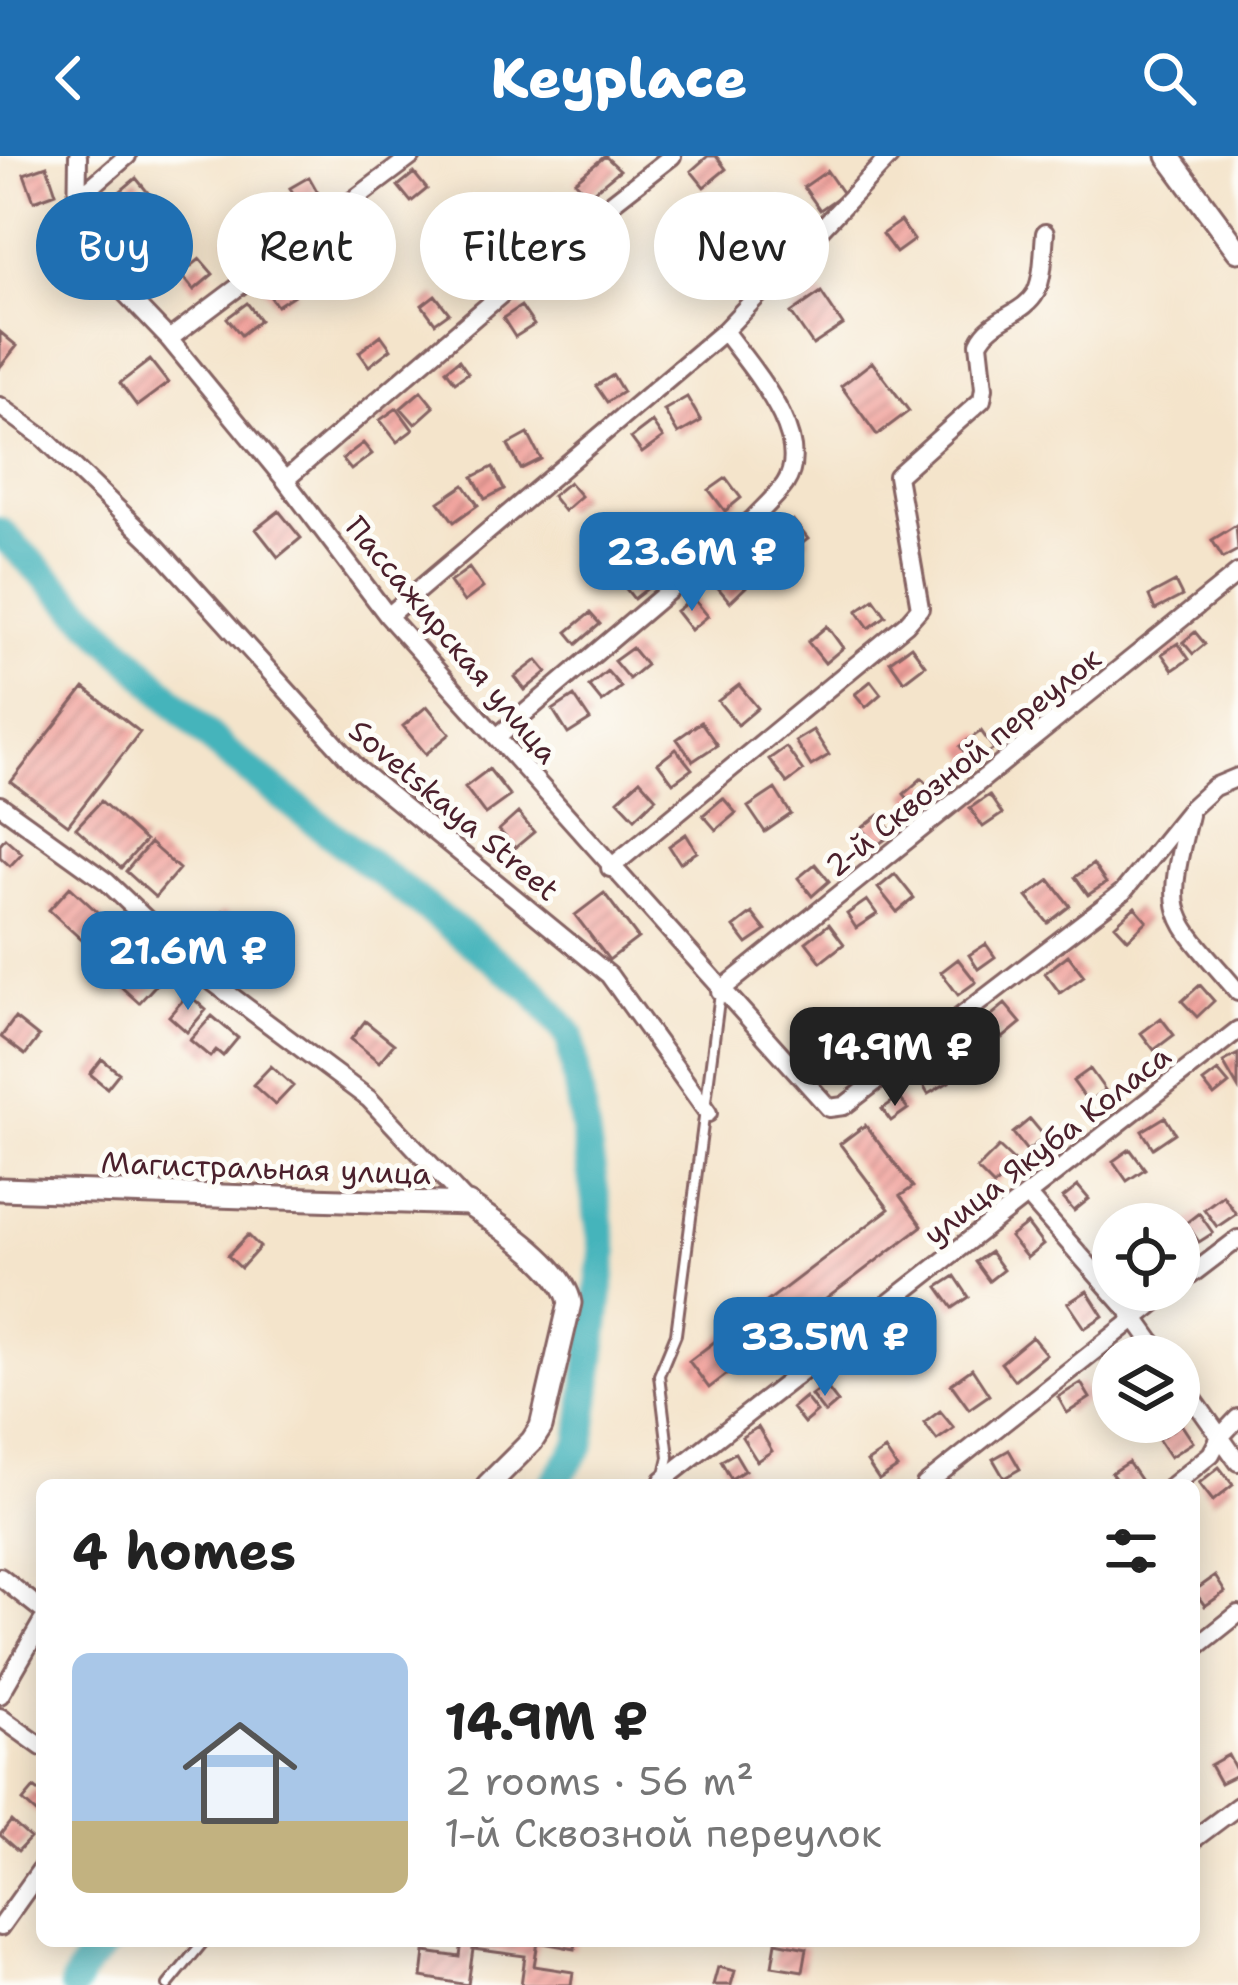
<!DOCTYPE html>
<meta charset="utf-8">
<style>
:root{--surface:#fff;--page:#f6f6f6;--text:#222;--muted:#767676;--line:#e0e0e0;--accent:#1f6fb2}
body{margin:0;font-family:"Shantell Sans",sans-serif;background:var(--page);color:var(--text);height:100vh;display:flex;flex-direction:column;font-size:45px;white-space:nowrap}
*{box-sizing:border-box;margin:0}
p{font-size:39px;color:var(--muted)}
.icon{flex:none;width:66px;height:66px;fill:none;stroke:currentColor;stroke-width:2;stroke-linecap:round;stroke-linejoin:round}
.map{position:relative;flex:1;overflow:hidden}
.drawer{position:absolute;left:36px;top:1323px;width:1164px;height:468px;display:flex;flex-direction:column;background:var(--surface);border-radius:18px;box-shadow:0 6px 30px #0003}
.drawer>*{flex:none}
.banner{position:absolute;left:36px;top:36px;width:1167px;height:108px;display:flex;gap:24px}
.fabs{position:absolute;left:1092px;top:1047px;display:grid;gap:24px}
.fabs a{display:grid;place-items:center;width:108px;height:108px;border-radius:50%;background:var(--surface);box-shadow:0 6px 30px #0003;font-size:60px}
.price{position:absolute;translate:-50% -102px;padding:0 27px;border-radius:24px;background:var(--accent);color:#fff;font-size:39px;line-height:78px;filter:drop-shadow(0 3px 6px #0008)}
.price::after{content:'';position:absolute;left:50%;top:72px;width:36px;height:27px;margin-left:-18px;background:inherit;clip-path:polygon(0 0,100% 0,50% 100%)}
.price.selected{background:#222;color:#fff}
ul{padding:0;list-style:none}
li{display:flex;align-items:center;gap:36px;height:300px;padding:0 36px}
li+li{border-top:3px solid var(--line)}
li span{display:grid;place-items:center;flex:none;width:336px;height:240px;border-radius:18px;color:#555}
li>.icon{margin-inline-start:auto}
span .icon{width:144px;height:144px;fill:#fffc;stroke-width:1}
li b{font-size:51px}
h2{display:flex;justify-content:space-between;align-items:center;height:144px;padding:0 36px;font-size:51px}
.tag{padding:0 42px;border-radius:54px;background:var(--surface);box-shadow:0 6px 30px #0003;font-size:42px;line-height:108px}
.tag.selected{background:var(--accent);color:#fff}
header{display:flex;justify-content:space-between;align-items:center;height:156px;padding:0 36px;background:var(--accent);color:#fff;font-size:54px;font-weight:800}
.map>svg:first-child{display:block}
</style>
<header><svg class="icon" aria-label="back" viewBox="0 0 24 24"><path d="M15 5l-7 7 7 7"/></svg>Keyplace<svg class="icon" aria-label="search" viewBox="0 0 24 24"><circle cx="10" cy="10" r="6"/><path d="M15 15l6 6"/></svg></header>
<div class="map">
<svg width="1238" height="1829" viewBox="0 0 1238 1829">
<defs>
<pattern id="building-hatch" width="6" height="6" patternUnits="userSpaceOnUse" patternTransform="scale(3)"><rect width="6" height="6" fill="#f1a19b"/><path d="M-1 1l2-2M0 6l6-6M5 7l2-2" fill="none" stroke="#c5837f"/></pattern>
</defs>
<rect width="100%" height="100%" fill="#fdfcf7"/>
<filter id="ink" filterUnits="userSpaceOnUse"><feTurbulence type="fractalNoise" baseFrequency=".00833" numOctaves="2"/><feDisplacementMap in="SourceGraphic" scale="24" xChannelSelector="R" yChannelSelector="G"/><feConvolveMatrix kernelMatrix="1 2 1 2 8 2 1 2 1" color-interpolation-filters="sRGB"/></filter>
<filter id="wash" filterUnits="userSpaceOnUse"><feTurbulence type="fractalNoise" baseFrequency=".004" numOctaves="4" result="noise"/><feDisplacementMap in="SourceGraphic" scale="48" xChannelSelector="R" yChannelSelector="G"/><feGaussianBlur stdDeviation="2.7" result="paint"/><feColorMatrix in="noise" values="0 0 0 0 0 0 0 0 0 0 0 0 0 0 0 0 0 1.4 0 .05"/><feComposite in="paint" operator="in"/></filter>
<g filter="url(#wash)">
<rect width="100%" height="100%" fill="#f4e4cb"/>
<g fill="none" stroke-linecap="round" stroke-linejoin="round">
<!-- river -->
<path stroke="#44b4bb" stroke-width="30" d="M 0,376 L 224,595 L 533,834 L 570,880 L 604,1096 L 581,1287 L 553,1329
M 74,1829 L 86,1808 L 109,1785"/>
</g>
<g id="blocks">
<!-- building -->
<path fill="url(#building-hatch)" d="M 605,0 L 620,14 L 588,40 L 575,25 Z
M 708,0 L 716,0 L 726,13 L 704,31 L 691,15 Z
M 47,10 L 56,37 L 34,45 L 24,18 Z
M 827,15 L 843,38 L 820,54 L 804,31 Z
M 414,17 L 427,33 L 411,46 L 398,30 Z
M 309,21 L 322,44 L 304,55 L 290,32 Z
M 136,22 L 150,39 L 131,55 L 117,38 Z
M 370,49 L 383,64 L 364,82 L 351,67 Z
M 900,65 L 914,84 L 896,97 L 882,78 Z
M 771,66 L 783,83 L 756,101 L 744,85 Z
M 245,68 L 259,88 L 239,102 L 225,83 Z
M 504,75 L 515,89 L 494,106 L 483,92 Z
M 585,97 L 597,115 L 581,125 L 570,107 Z
M 200,103 L 213,118 L 194,134 L 181,118 Z
M 282,115 L 297,137 L 277,150 L 262,129 Z
M 821,136 L 843,169 L 813,189 L 791,157 Z
M 435,139 L 449,157 L 435,167 L 422,149 Z
M 247,147 L 260,164 L 241,179 L 227,162 Z
M 521,150 L 534,169 L 515,181 L 503,162 Z
M 0,176 L 17,190 L 0,211 Z
M 381,179 L 391,193 L 369,210 L 359,196 Z
M 150,204 L 168,227 L 137,250 L 120,227 Z
M 459,204 L 468,217 L 455,226 L 446,214 Z
M 872,206 L 909,255 L 877,279 L 841,230 Z
M 613,219 L 623,236 L 607,246 L 596,230 Z
M 421,235 L 434,251 L 415,268 L 401,252 Z
M 687,241 L 701,265 L 678,278 L 664,254 Z
M 397,252 L 413,274 L 397,286 L 380,264 Z
M 652,266 L 663,282 L 642,297 L 631,282 Z
M 528,278 L 541,303 L 521,313 L 508,289 Z
M 363,287 L 372,298 L 351,314 L 342,303 Z
M 493,311 L 504,333 L 485,343 L 473,321 Z
M 726,322 L 741,342 L 725,355 L 709,334 Z
M 569,326 L 581,340 L 564,355 L 552,340 Z
M 464,329 L 478,349 L 454,366 L 439,346 Z
M 279,355 L 301,382 L 278,401 L 256,373 Z
M 793,364 L 808,383 L 787,399 L 772,380 Z
M 1236,369 L 1238,394 L 1223,402 L 1212,384 Z
M 761,392 L 774,412 L 757,424 L 743,405 Z
M 638,409 L 653,428 L 634,443 L 619,424 Z
M 732,411 L 748,429 L 730,446 L 714,427 Z
M 469,412 L 483,432 L 464,446 L 450,426 Z
M 1175,426 L 1182,440 L 1155,454 L 1149,440 Z
M 693,442 L 708,460 L 691,474 L 676,455 Z
M 874,443 L 886,460 L 869,472 L 857,455 Z
M 590,457 L 600,468 L 577,488 L 567,476 Z
M 827,470 L 843,492 L 825,507 L 808,486 Z
M 1195,476 L 1205,488 L 1193,498 L 1183,486 Z
M 1178,487 L 1189,503 L 1173,514 L 1162,498 Z
M 911,490 L 925,509 L 904,525 L 890,505 Z
M 632,492 L 646,509 L 629,523 L 614,505 Z
M 537,504 L 547,516 L 525,534 L 515,521 Z
M 607,515 L 621,531 L 602,546 L 589,530 Z
M 871,525 L 881,538 L 866,551 L 855,538 Z
M 739,529 L 758,552 L 738,569 L 718,545 Z
M 84,532 L 140,576 L 68,669 L 11,626 Z
M 574,540 L 590,564 L 568,578 L 553,554 Z
M 427,550 L 450,578 L 426,598 L 403,570 Z
M 701,566 L 717,589 L 693,605 L 677,583 Z
M 813,574 L 829,599 L 811,610 L 795,585 Z
M 981,575 L 994,593 L 973,608 L 960,590 Z
M 786,591 L 803,615 L 787,627 L 769,603 Z
M 676,593 L 692,613 L 673,627 L 658,607 Z
M 489,613 L 510,640 L 485,658 L 465,631 Z
M 922,622 L 936,638 L 917,654 L 904,638 Z
M 640,624 L 656,642 L 635,662 L 618,644 Z
M 775,633 L 791,658 L 765,676 L 748,651 Z
M 989,639 L 1002,658 L 983,671 L 970,652 Z
M 723,642 L 736,657 L 716,674 L 703,659 Z
M 101,645 L 145,685 L 121,712 L 76,672 Z
M 518,657 L 534,676 L 515,692 L 499,674 Z
M 879,659 L 893,678 L 876,690 L 862,672 Z
M 686,678 L 697,696 L 680,707 L 669,690 Z
M 5,682 L 22,697 L 10,710 L 0,701 L 0,688 Z
M 150,687 L 179,713 L 155,741 L 126,715 Z
M 815,708 L 829,725 L 812,740 L 798,722 Z
M 1093,708 L 1106,727 L 1088,739 L 1075,721 Z
M 895,718 L 914,742 L 897,756 L 878,732 Z
M 1050,724 L 1070,750 L 1048,767 L 1027,741 Z
M 70,731 L 105,763 L 84,786 L 49,754 Z
M 604,737 L 638,782 L 609,804 L 575,759 Z
M 867,744 L 877,758 L 856,772 L 847,758 Z
M 1135,751 L 1147,765 L 1128,783 L 1115,769 Z
M 223,755 L 233,765 L 210,788 L 200,778 Z
M 752,757 L 766,775 L 747,788 L 734,771 Z
M 829,768 L 844,788 L 821,806 L 806,786 Z
M 108,769 L 132,795 L 116,809 L 92,783 Z
M 986,788 L 995,801 L 978,813 L 969,799 Z
M 1068,799 L 1084,820 L 1060,837 L 1045,817 Z
M 144,800 L 165,819 L 139,847 L 118,828 Z
M 958,803 L 976,826 L 958,839 L 941,816 Z
M 1200,829 L 1214,845 L 1197,861 L 1182,845 Z
M 188,838 L 206,854 L 187,876 L 169,860 Z
M 1005,848 L 1021,867 L 1003,882 L 987,863 Z
M 843,854 L 878,899 L 854,918 L 819,873 Z
M 212,860 L 238,882 L 223,900 L 216,894 L 210,901 L 190,884 Z
M 15,862 L 39,881 L 25,899 L 1,881 Z
M 1161,862 L 1174,879 L 1154,894 L 1141,877 Z
M 365,865 L 394,888 L 379,906 L 351,883 Z
M 962,882 L 977,899 L 962,913 L 947,897 Z
M 1238,898 L 1238,932 L 1223,906 Z
M 102,903 L 119,917 L 107,932 L 90,918 Z
M 936,903 L 949,926 L 928,938 L 915,916 Z
M 271,910 L 293,930 L 275,949 L 253,929 Z
M 1090,913 L 1105,934 L 1088,946 L 1073,925 Z
M 1218,915 L 1229,928 L 1214,940 L 1203,926 Z
M 899,941 L 908,953 L 891,965 L 882,953 Z
M 1165,961 L 1175,977 L 1153,992 L 1142,975 Z
M 1030,963 L 1045,981 L 1027,995 L 1013,977 Z
M 865,969 L 913,1031 L 900,1040 L 922,1070 L 709,1232 L 689,1205 L 889,1053 L 840,988 Z
M 999,991 L 1016,1007 L 994,1030 L 977,1013 Z
M 1130,993 L 1145,1013 L 1127,1025 L 1113,1005 Z
M 1078,1030 L 1089,1043 L 1074,1055 L 1063,1042 Z
M 1223,1039 L 1236,1058 L 1217,1071 L 1204,1053 Z
M 1199,1057 L 1213,1077 L 1199,1086 L 1186,1067 Z
M 1027,1068 L 1043,1089 L 1027,1102 L 1010,1081 Z
M 248,1079 L 260,1091 L 241,1112 L 228,1100 Z
M 990,1096 L 1003,1114 L 989,1125 L 975,1106 Z
M 955,1120 L 969,1141 L 953,1152 L 938,1131 Z
M 1087,1135 L 1103,1160 L 1085,1172 L 1068,1147 Z
M 902,1161 L 916,1181 L 897,1194 L 883,1174 Z
M 1032,1181 L 1046,1198 L 1014,1224 L 1001,1207 Z
M 857,1190 L 865,1209 L 849,1216 L 840,1197 Z
M 972,1213 L 989,1239 L 969,1253 L 951,1228 Z
M 1081,1227 L 1090,1242 L 1067,1257 L 1058,1241 Z
M 825,1229 L 838,1246 L 825,1257 L 811,1239 Z
M 805,1241 L 817,1256 L 804,1267 L 792,1252 Z
M 940,1255 L 954,1272 L 937,1284 L 924,1267 Z
M 1181,1268 L 1193,1286 L 1170,1301 L 1158,1283 Z
M 758,1271 L 772,1295 L 757,1305 L 742,1281 Z
M 885,1294 L 897,1312 L 879,1324 L 867,1306 Z
M 1009,1294 L 1020,1313 L 1004,1322 L 993,1303 Z
M 735,1297 L 745,1314 L 731,1323 L 721,1305 Z
M 1128,1306 L 1141,1325 L 1120,1329 L 1111,1317 Z
M 1219,1311 L 1233,1329 L 1213,1345 L 1199,1327 Z
M 1215,1420 L 1225,1436 L 1205,1450 L 1194,1435 Z
M 1228,1599 L 1238,1618 L 1220,1627 L 1210,1609 Z
M 34,1632 L 42,1638 L 42,1662 L 23,1645 Z
M 11,1665 L 30,1682 L 18,1695 L 0,1679 Z
M 462,1785 L 576,1785 L 575,1793 L 538,1786 L 534,1810 L 573,1816 L 571,1829 L 521,1829 L 525,1800 L 473,1793 L 468,1829 L 422,1821 L 425,1796 L 460,1801 Z
M 776,1786 L 807,1792 L 803,1815 L 772,1810 Z
M 718,1811 L 735,1815 L 731,1829 L 713,1829 Z"/>
</g>
</g>
<g filter="url(#ink)">
<use href="#blocks" fill-opacity="0" stroke="#866463" stroke-width="3"/>
<g fill="none" stroke-linecap="round" stroke-linejoin="round">
<defs>
<path id="service" d="M 665,1318 L 669,1301 L 659,1219 L 676,1178 L 720,837
M 168,1829 L 204,1785"/>
<path id="minor" d="M 78,0 L 77,68 L 103,114 L 169,183 L 285,324 L 388,460 L 829,952 L 844,950 L 1123,736 L 1191,652 L 1214,631 L 1238,621
M 76,44 L 127,0
M 169,183 L 412,0
M 0,250 L 45,283 L 155,389 L 359,614 L 609,819 L 708,957
M 285,324 L 567,82 L 672,0
M 388,460 L 724,175 L 890,0
M 498,580 L 752,364 C 762,353 776,341 785,328 C 815,282 750,211 724,175
M 0,649 L 107,726 L 210,824 L 369,943 L 468,1048
M 1189,659 C 1163,765 1170,756 1238,836
M 610,712 L 906,468 L 920,452 L 897,320 L 982,244 L 984,232 L 979,187 C 991,161 1024,159 1036,136 C 1044,119 1043,95 1045,77
M 720,835 L 1238,417
M 1027,1039 L 1135,1162 L 1162,1200
M 1179,1128 L 1238,1083
M 1179,1223 L 1238,1306
M 663,1324 L 1238,874
M 925,1329 L 1171,1134
M 1173,1329 L 1211,1298 L 1220,1281 L 1238,1262
M 0,1421 L 42,1454
M 1194,1493 L 1238,1458
M 0,1539 L 42,1466
M 0,1561 L 42,1591
M 1194,1683 L 1238,1650
M 0,1771 L 42,1712"/>
<path id="tertiary" d="M 1168,0 L 1238,95
M 0,1033 L 468,1048 C 497,1068 564,1111 570,1147 L 541,1271 L 532,1285 L 488,1329"/>
</defs>
<!-- service casing -->
<use href="#service" stroke="#866463" stroke-width="14"/>
<!-- minor casing -->
<use href="#minor" stroke="#866463" stroke-width="22"/>
<!-- tertiary casing -->
<use href="#tertiary" stroke="#866463" stroke-width="27"/>
<!-- service -->
<use href="#service" stroke="#fff" stroke-width="8"/>
<!-- minor -->
<use href="#minor" stroke="#fff" stroke-width="16"/>
<!-- tertiary -->
<use href="#tertiary" stroke="#fff" stroke-width="21"/>
</g>
</g>
<g text-anchor="middle" dominant-baseline="central" stroke-width="10" stroke-linejoin="round" paint-order="stroke">
<!-- street labels -->
<g font-size="30" fill="#4a1f2b" stroke="#fdfcf7">
<text transform="translate(452 484) rotate(50)">Пассажирская улица</text>
<text transform="translate(963 606) rotate(-39)">2-й Сквозной переулок</text>
<text transform="translate(454 654) rotate(40)">Sovetskaya Street</text>
<text transform="translate(1047 989) rotate(-38)">улица Якуба Коласа</text>
<text transform="translate(266 1012) rotate(2)">Магистральная улица</text>
</g>
</g>
</svg>
<div class="fabs">
<a><svg class="icon" aria-label="locate" viewBox="0 0 24 24"><circle cx="12" cy="12" r="6"/><path d="M12 2v4M12 18v4M2 12h4M18 12h4"/></svg></a>
<a><svg class="icon" aria-label="layers" viewBox="0 0 24 24"><path d="M12 4l9 5-9 5-9-5zM3 14l9 5 9-5"/></svg></a>
</div>
<b class="price" style="left:692px;top:458px">23.6M ₽</b>
<b class="price" style="left:188px;top:857px">21.6M ₽</b>
<b class="price selected" style="left:895px;top:953px">14.9M ₽</b>
<b class="price" style="left:825px;top:1243px">33.5M ₽</b>
<div class="banner">
<a class="tag selected">Buy</a>
<a class="tag">Rent</a>
<a class="tag">Filters</a>
<a class="tag">New</a>
</div>
<section class="drawer">
<h2>4 homes<svg class="icon" aria-label="filters" viewBox="0 0 24 24"><path d="M4 7h16M4 17h16"/><circle cx="9" cy="7" r="2"/><circle cx="15" cy="17" r="2"/></svg></h2>
<ul>
<li><span style="background:linear-gradient(#a9c7e8 70%,#c2b280 0)"><svg class="icon" aria-label="home" viewBox="0 0 24 24"><path d="M3 11l9-7 9 7M6 9v11h12V9"/></svg></span><div><b>14.9M ₽</b><p>2 rooms · 56 m²</p><p>1-й Сквозной переулок</p></div></li>
</ul>
</section>
</div>
